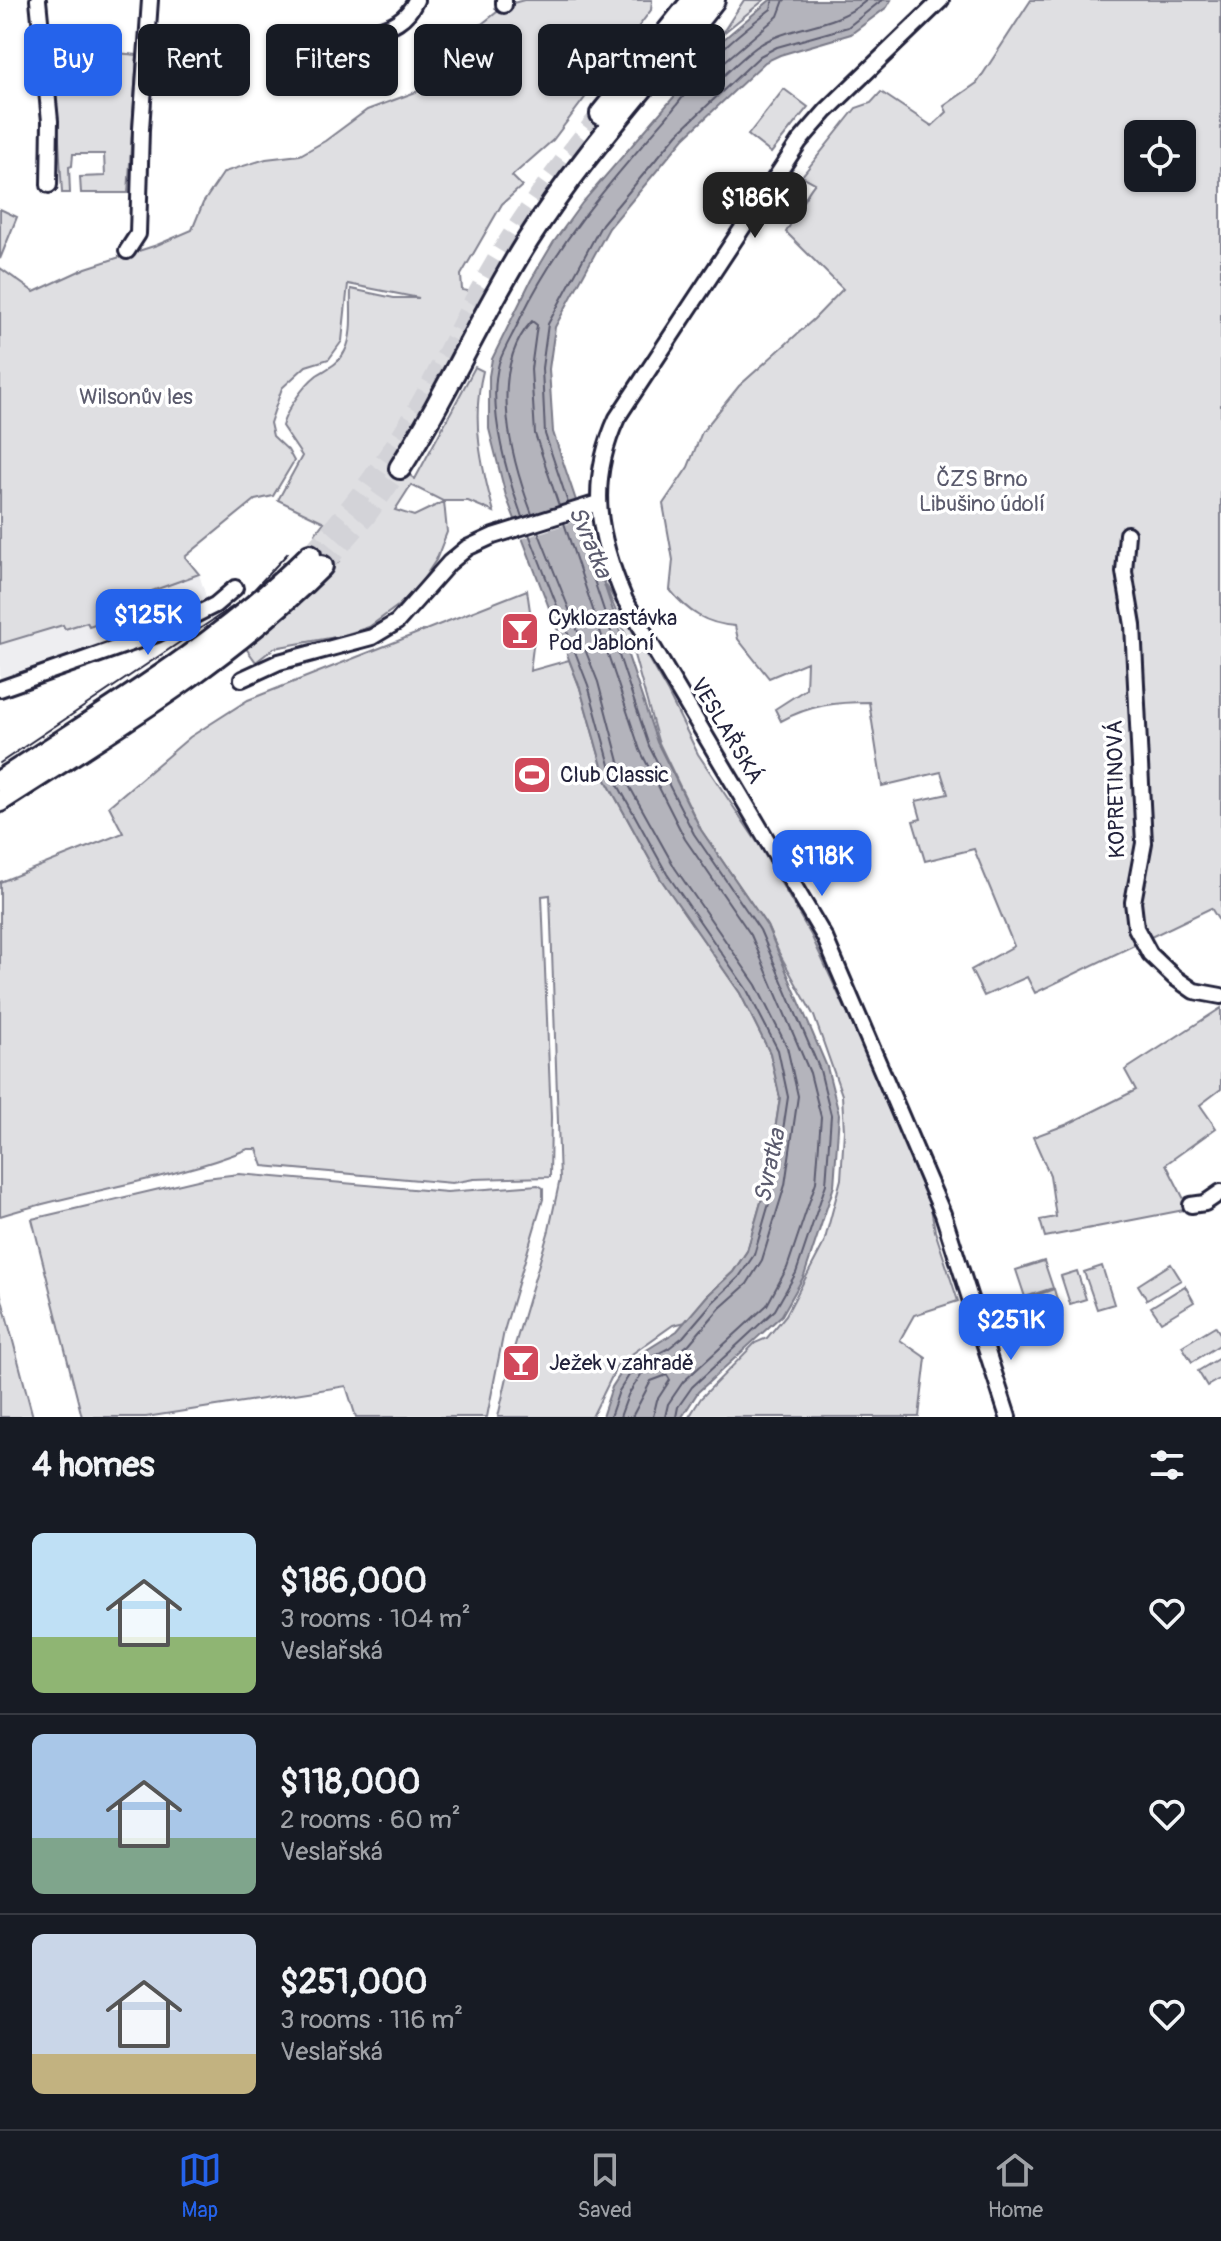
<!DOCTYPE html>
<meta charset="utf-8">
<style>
:root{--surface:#171b24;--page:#20242c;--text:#f1f3f6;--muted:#9ea1a6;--line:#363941;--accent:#2563eb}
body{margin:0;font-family:Pangolin,sans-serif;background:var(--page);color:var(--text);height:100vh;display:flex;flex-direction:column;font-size:30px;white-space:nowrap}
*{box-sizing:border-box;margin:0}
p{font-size:26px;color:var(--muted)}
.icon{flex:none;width:44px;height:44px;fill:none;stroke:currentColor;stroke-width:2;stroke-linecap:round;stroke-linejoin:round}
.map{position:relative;height:1417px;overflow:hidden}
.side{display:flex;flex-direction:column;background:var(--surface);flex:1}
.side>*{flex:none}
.banner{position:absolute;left:24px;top:24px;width:800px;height:72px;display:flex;gap:16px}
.tools{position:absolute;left:1124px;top:120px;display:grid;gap:16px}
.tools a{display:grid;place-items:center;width:72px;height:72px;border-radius:12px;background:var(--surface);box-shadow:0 2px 6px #0004;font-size:40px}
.price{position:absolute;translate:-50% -68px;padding:0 18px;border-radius:16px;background:var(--accent);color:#fff;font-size:26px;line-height:52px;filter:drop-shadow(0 2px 4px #0008)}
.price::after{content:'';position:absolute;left:50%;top:48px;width:24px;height:18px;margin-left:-12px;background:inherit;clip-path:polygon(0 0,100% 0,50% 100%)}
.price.on{background:#222;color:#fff}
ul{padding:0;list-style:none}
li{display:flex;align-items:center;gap:24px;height:200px;padding:0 32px}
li+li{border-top:2px solid var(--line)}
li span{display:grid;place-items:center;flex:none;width:224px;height:160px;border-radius:12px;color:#555}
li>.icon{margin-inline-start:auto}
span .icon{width:96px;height:96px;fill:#fffc;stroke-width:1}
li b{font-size:34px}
h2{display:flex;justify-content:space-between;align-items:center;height:96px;padding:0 32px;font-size:34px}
.pill{padding:0 28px;border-radius:12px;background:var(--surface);box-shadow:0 2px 6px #0004;font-size:28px;line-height:72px}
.pill.on{background:var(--accent);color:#fff}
.tab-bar{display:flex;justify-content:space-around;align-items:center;height:112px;border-top:2px solid var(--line);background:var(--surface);font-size:22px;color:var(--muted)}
.tab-bar a{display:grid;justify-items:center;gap:4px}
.tab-bar .on{color:var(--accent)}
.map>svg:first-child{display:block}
</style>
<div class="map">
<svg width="1221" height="1417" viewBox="0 0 1221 1417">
<rect width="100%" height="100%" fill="#fff"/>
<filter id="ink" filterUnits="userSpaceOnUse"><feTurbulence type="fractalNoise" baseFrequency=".0125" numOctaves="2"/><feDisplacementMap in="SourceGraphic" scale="16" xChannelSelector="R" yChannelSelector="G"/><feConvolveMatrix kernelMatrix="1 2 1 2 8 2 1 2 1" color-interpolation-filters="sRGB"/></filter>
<g filter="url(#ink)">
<!-- built -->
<path fill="#eeeef1" d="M 199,574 L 211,613 L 0,682 L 0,644 L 64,625 L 65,628 L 87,622 L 89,626 L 139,609 L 138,604 L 152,591 Z"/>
<!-- green -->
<path fill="#dfdfe2" stroke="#80808e" stroke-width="2" fill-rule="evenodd" d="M 524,0 L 652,0 L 651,10 L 553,140 L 512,176 L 522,186 L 502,204 L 461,275 L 462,290 L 485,294 L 410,434 L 392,462 L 415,479 L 475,367 L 483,371 C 471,419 481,466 494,512 L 468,501 L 444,501 L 447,532 L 436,560 L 418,587 L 399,605 L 369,627 L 341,636 L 274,648 L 256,662 L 245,647 L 318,583 L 339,561 L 315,534 L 324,522 L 278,500 L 302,456 L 282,426 C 287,409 303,386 317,375 C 328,368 339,364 345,351 C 354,334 350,308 351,289 L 394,298 L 419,298 L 348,284 L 342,341 L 329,359 L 306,366 L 282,388 L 270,423 L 273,436 L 288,450 L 294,461 L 273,496 L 255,500 L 185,557 L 199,574 L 152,591 L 154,599 L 138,604 L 139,609 L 89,626 L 87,622 L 65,629 L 63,625 L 0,644 L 0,268 L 34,292 L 86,268 L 157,245 L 192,230 L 203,203 L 224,172 L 266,159 L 300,155 L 325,141 L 367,110 L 440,83 L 463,64 L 469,34 L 506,5 ZM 411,485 L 443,501 L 443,502 L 414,516 L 395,510 Z
M 744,0 L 764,0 L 721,35 Z
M 1031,0 L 1221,0 L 1221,924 L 1211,908 L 1035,993 L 1027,977 L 984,996 L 971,970 L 1014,946 L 974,849 L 925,861 L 913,821 L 921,819 L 916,801 L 948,794 L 941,772 L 882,786 L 869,702 C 836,702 810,705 781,721 L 775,709 L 806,689 L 807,662 L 769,678 L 738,639 L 735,626 C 706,624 688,612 670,590 L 673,560 L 663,504 L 688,467 L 702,432 L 739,386 L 814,319 L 843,289 L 786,232 C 796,216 804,196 815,183 L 802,176 L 856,108 L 871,103 L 881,92 L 932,126 L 947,112 L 944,106 L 977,83 ZM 1138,134 L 1182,134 L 1182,178 L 1138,178 Z
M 87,50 L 137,55 L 128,193 L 81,193 L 80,177 L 105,176 L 104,154 L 73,154 L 72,166 L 69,167 L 70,193 L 62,193 L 54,53 Z
M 784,89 L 808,107 L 771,153 L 748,135 Z
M 0,209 L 17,217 L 0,259 Z
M 602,578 L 668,693 L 698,754 L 759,845 L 811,935 L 882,1088 L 931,1208 L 935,1231 L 958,1301 L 914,1315 L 900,1340 L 926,1358 L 919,1417 L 689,1417 L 701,1398 L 755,1343 L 767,1338 L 786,1315 L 824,1243 L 841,1179 L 844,1131 L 842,1095 L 814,1016 L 779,953 L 767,926 L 701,830 L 658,741 L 634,655 Z
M 527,590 L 534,639 L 530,671 L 569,660 L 580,688 L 606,780 L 660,878 L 740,993 L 770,1053 L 780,1098 L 767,1181 L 747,1251 L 733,1272 L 707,1296 L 686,1322 L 673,1325 L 618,1364 L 592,1417 L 498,1417 L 512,1355 L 549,1230 L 560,1179 L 550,895 L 542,896 L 551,1117 L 550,1177 L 474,1179 L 452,1183 L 263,1166 L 257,1149 L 248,1149 C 169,1181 81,1190 0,1216 L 0,882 L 123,833 L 109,806 L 190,737 L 248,700 Z
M 1221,1008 L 1221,1089 L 1200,1105 L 1216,1128 L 1166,1164 L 1189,1209 L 1045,1237 L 1040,1220 L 1056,1217 L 1050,1175 L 1033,1137 L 1068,1124 L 1136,1090 L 1125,1070 Z
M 239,1174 L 447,1192 L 538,1185 L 543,1188 L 543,1199 L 504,1331 L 487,1417 L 356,1417 L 346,1386 L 146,1417 L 82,1417 L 32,1219 L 206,1178 Z
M 1044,1261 L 1053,1288 L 1025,1297 L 1016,1270 Z
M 1171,1264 L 1181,1280 L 1147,1300 L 1138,1285 Z
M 1102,1266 L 1114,1304 L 1097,1309 L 1084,1272 Z
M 1077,1271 L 1086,1299 L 1070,1304 L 1061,1276 Z
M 1185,1286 L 1194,1302 L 1161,1322 L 1151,1307 Z
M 1054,1289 L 1062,1317 L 1035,1326 L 1026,1299 Z
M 0,1292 L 33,1417 L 0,1417 Z
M 1215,1326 L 1221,1335 L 1221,1344 L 1192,1362 L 1182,1346 Z
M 1221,1357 L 1221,1378 L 1207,1386 L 1198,1371 Z"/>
<!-- water -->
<path fill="#b4b4bc" stroke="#7a7a88" stroke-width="2" d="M 770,0 L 891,0 L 887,7 L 851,34 L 780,55 L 765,62 L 684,138 L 609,228 L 555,327 L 549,369 L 553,432 L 657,742 L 701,830 L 767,926 L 827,1067 L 839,1114 L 834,1186 L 804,1276 L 782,1315 L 698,1392 L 682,1417 L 602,1417 L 612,1387 L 629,1361 L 677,1331 L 707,1296 L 733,1272 L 747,1251 L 767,1181 L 780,1098 L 770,1053 L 740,993 L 660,878 L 606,780 L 580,688 L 506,496 L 489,429 L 489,376 L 492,359 L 531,280 L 553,243 L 582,203 L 679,91 L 711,50 Z"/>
<!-- pier -->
<path fill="#fff" d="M 576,501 L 579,502 L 584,517 L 582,519 L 518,540 L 511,522 Z"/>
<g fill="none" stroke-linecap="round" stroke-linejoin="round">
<!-- shore -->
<path stroke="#5c5c6f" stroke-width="2" d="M 784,0 L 778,16 L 724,62 L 716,72 L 717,77 L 722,77 C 738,63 753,46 773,38 C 808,23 836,26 867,0
M 568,503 L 545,434 L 542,368 L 548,324 L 602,224 L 678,133 L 760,56 L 777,47 L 848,27 L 882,0
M 532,514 C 511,459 487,370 532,321 L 537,325 L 531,369 L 535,434 L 559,506
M 522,517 C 507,475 487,407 499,363 C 504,348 514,333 520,319 C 559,240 609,183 666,118 C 683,98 698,76 716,56 C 731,39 752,24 771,9 L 773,0
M 574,520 L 649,746 L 694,834 L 760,930 L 820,1070 L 831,1115 L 826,1184 L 796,1273 L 775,1310 L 692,1387 L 678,1407 L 676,1417
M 564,523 L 640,750 L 685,839 L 751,935 L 810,1073 L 821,1117 L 816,1182 L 787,1268 L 767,1305 L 683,1382 L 668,1404 L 665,1417
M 538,531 L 598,682 L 622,773 L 675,868 L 756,985 L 787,1047 L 798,1096 L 785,1185 L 762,1260 L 747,1284 L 720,1308 L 689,1344 L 674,1356 L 642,1373 L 628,1395 L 620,1417
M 529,534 L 588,685 L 613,776 L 667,874 L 747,990 L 778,1050 L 788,1097 L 775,1183 L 754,1255 L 739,1277 L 713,1302 L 683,1337 L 669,1348 L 635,1366 L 619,1391 L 610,1417
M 632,1417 L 651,1381 L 667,1375 L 670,1380 L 657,1400 L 653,1417"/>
<!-- highway-tunnel -->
<path stroke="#d3d3d8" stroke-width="20" stroke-dasharray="20 10" stroke-linecap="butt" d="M 310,555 C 351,510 387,461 418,408 C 445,361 467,310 495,263 C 526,210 563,162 601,114
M 322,566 L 366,516 L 400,468"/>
<defs>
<path id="minor" d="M 38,0 L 50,121 L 49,185
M 941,0 L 826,111 L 799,142 L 617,418 C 587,484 598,536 625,600 L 825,938 L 943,1214 L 1008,1417
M 504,5 L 504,0
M 325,74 C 331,66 336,54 343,47 C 367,25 399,36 416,0
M 127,251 L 138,234 L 141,129 L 150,0
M 1127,534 L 1124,572 L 1133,625 L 1144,843 L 1133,902 L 1136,928 L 1150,954 L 1174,977 L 1194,991 L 1221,996
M 242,679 L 279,662 L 372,637 L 397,622 L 449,563 L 467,548 L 493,536 L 598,503
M 0,689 L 157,634 L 215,605 L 235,588
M 1191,1205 L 1205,1203 L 1221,1192"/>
<path id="highway" d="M 601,114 L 693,0
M 400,468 C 447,395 481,314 528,240 C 582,155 652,80 714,0
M 0,781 C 107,711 219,645 310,555
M 0,801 C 112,729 227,661 322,566"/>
</defs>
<!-- minor casing -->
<use href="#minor" stroke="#22223b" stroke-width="20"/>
<!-- highway casing -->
<use href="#highway" stroke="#22223b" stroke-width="26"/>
<!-- minor -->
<use href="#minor" stroke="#fff" stroke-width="14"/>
<!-- highway -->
<use href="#highway" stroke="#fff" stroke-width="20"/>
<!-- tram -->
<path stroke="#22223b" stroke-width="2" d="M 0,763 L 247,597 L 288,553"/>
</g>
</g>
<!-- icons -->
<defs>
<symbol id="bar-square" viewBox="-11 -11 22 22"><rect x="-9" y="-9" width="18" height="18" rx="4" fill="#d1495b" stroke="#fff"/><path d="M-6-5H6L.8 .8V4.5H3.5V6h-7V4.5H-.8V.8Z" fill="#fff"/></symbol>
<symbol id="stadium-square" viewBox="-11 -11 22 22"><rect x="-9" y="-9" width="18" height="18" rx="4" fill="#d1495b" stroke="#fff"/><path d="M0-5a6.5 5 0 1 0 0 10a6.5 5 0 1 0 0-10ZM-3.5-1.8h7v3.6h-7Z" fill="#fff"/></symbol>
</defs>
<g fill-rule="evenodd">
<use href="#bar-square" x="498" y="609" width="44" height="44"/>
<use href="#stadium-square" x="510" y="753" width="44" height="44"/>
<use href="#bar-square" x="499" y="1341" width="44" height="44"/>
</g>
<g text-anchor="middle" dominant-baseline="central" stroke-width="7" stroke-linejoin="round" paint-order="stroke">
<!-- park labels -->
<g font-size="22" fill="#5b5b6d" stroke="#fff">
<text x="136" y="397">Wilsonův les</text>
<text x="982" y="479">ČZS Brno<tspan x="982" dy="25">Libušino údolí</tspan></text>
</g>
<!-- poi labels -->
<g font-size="22" fill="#22223b" stroke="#fff" text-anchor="start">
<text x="548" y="618">Cyklozastávka<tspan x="548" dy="25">Pod Jabloní</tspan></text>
<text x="560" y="775">Club Classic</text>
<text x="549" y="1363">Ježek v zahradě</text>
</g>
<!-- street labels -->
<g font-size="22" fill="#22223b" stroke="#fff">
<text transform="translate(727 731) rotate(59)">VESLAŘSKÁ</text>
<text transform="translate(1116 789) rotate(-91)">KOPRETINOVÁ</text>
</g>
<!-- water labels -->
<g font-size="24" font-style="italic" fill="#5c5c6f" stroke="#fff">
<text transform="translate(590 542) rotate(67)">Svratka</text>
<text transform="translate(770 1166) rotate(-78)">Svratka</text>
</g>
</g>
</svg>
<div class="tools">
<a><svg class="icon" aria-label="locate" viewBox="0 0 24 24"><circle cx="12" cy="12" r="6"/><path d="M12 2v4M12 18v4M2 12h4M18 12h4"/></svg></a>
</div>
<b class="price on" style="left:755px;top:240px">$186K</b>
<b class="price" style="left:148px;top:657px">$125K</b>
<b class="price" style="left:822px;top:898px">$118K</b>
<b class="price" style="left:1011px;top:1362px">$251K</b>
<div class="banner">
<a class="pill on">Buy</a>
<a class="pill">Rent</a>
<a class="pill">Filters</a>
<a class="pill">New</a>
<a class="pill">Apartment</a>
</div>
</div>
<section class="side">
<h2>4 homes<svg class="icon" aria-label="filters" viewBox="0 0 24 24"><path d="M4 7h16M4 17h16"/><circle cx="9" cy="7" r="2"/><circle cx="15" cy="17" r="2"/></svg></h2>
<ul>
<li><span style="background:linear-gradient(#bfe0f5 65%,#8fb573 0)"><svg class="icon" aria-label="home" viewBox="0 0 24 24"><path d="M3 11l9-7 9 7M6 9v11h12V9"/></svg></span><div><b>$186,000</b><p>3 rooms · 104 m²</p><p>Veslařská</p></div><svg class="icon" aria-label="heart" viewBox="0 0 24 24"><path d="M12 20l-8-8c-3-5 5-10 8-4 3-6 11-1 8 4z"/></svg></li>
<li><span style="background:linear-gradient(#a9c7e8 65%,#7fa58c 0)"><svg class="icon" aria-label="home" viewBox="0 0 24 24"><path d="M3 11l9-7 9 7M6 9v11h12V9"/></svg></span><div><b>$118,000</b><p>2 rooms · 60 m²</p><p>Veslařská</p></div><svg class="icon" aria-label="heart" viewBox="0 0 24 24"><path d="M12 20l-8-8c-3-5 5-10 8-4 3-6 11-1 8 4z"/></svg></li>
<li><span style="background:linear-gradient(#c9d6e8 75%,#c2b280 0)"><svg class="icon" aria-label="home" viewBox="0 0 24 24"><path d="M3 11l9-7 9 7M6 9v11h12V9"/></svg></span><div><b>$251,000</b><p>3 rooms · 116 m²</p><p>Veslařská</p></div><svg class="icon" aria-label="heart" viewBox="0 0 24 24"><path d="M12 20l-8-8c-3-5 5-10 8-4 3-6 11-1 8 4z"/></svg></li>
</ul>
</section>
<nav class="tab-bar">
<a class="on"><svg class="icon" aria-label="map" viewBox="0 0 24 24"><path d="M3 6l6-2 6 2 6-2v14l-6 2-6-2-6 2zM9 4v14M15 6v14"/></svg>Map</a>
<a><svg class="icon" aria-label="saved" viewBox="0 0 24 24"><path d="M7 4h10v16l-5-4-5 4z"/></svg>Saved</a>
<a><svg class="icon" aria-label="home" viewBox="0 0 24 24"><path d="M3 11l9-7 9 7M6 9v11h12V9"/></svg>Home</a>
</nav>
